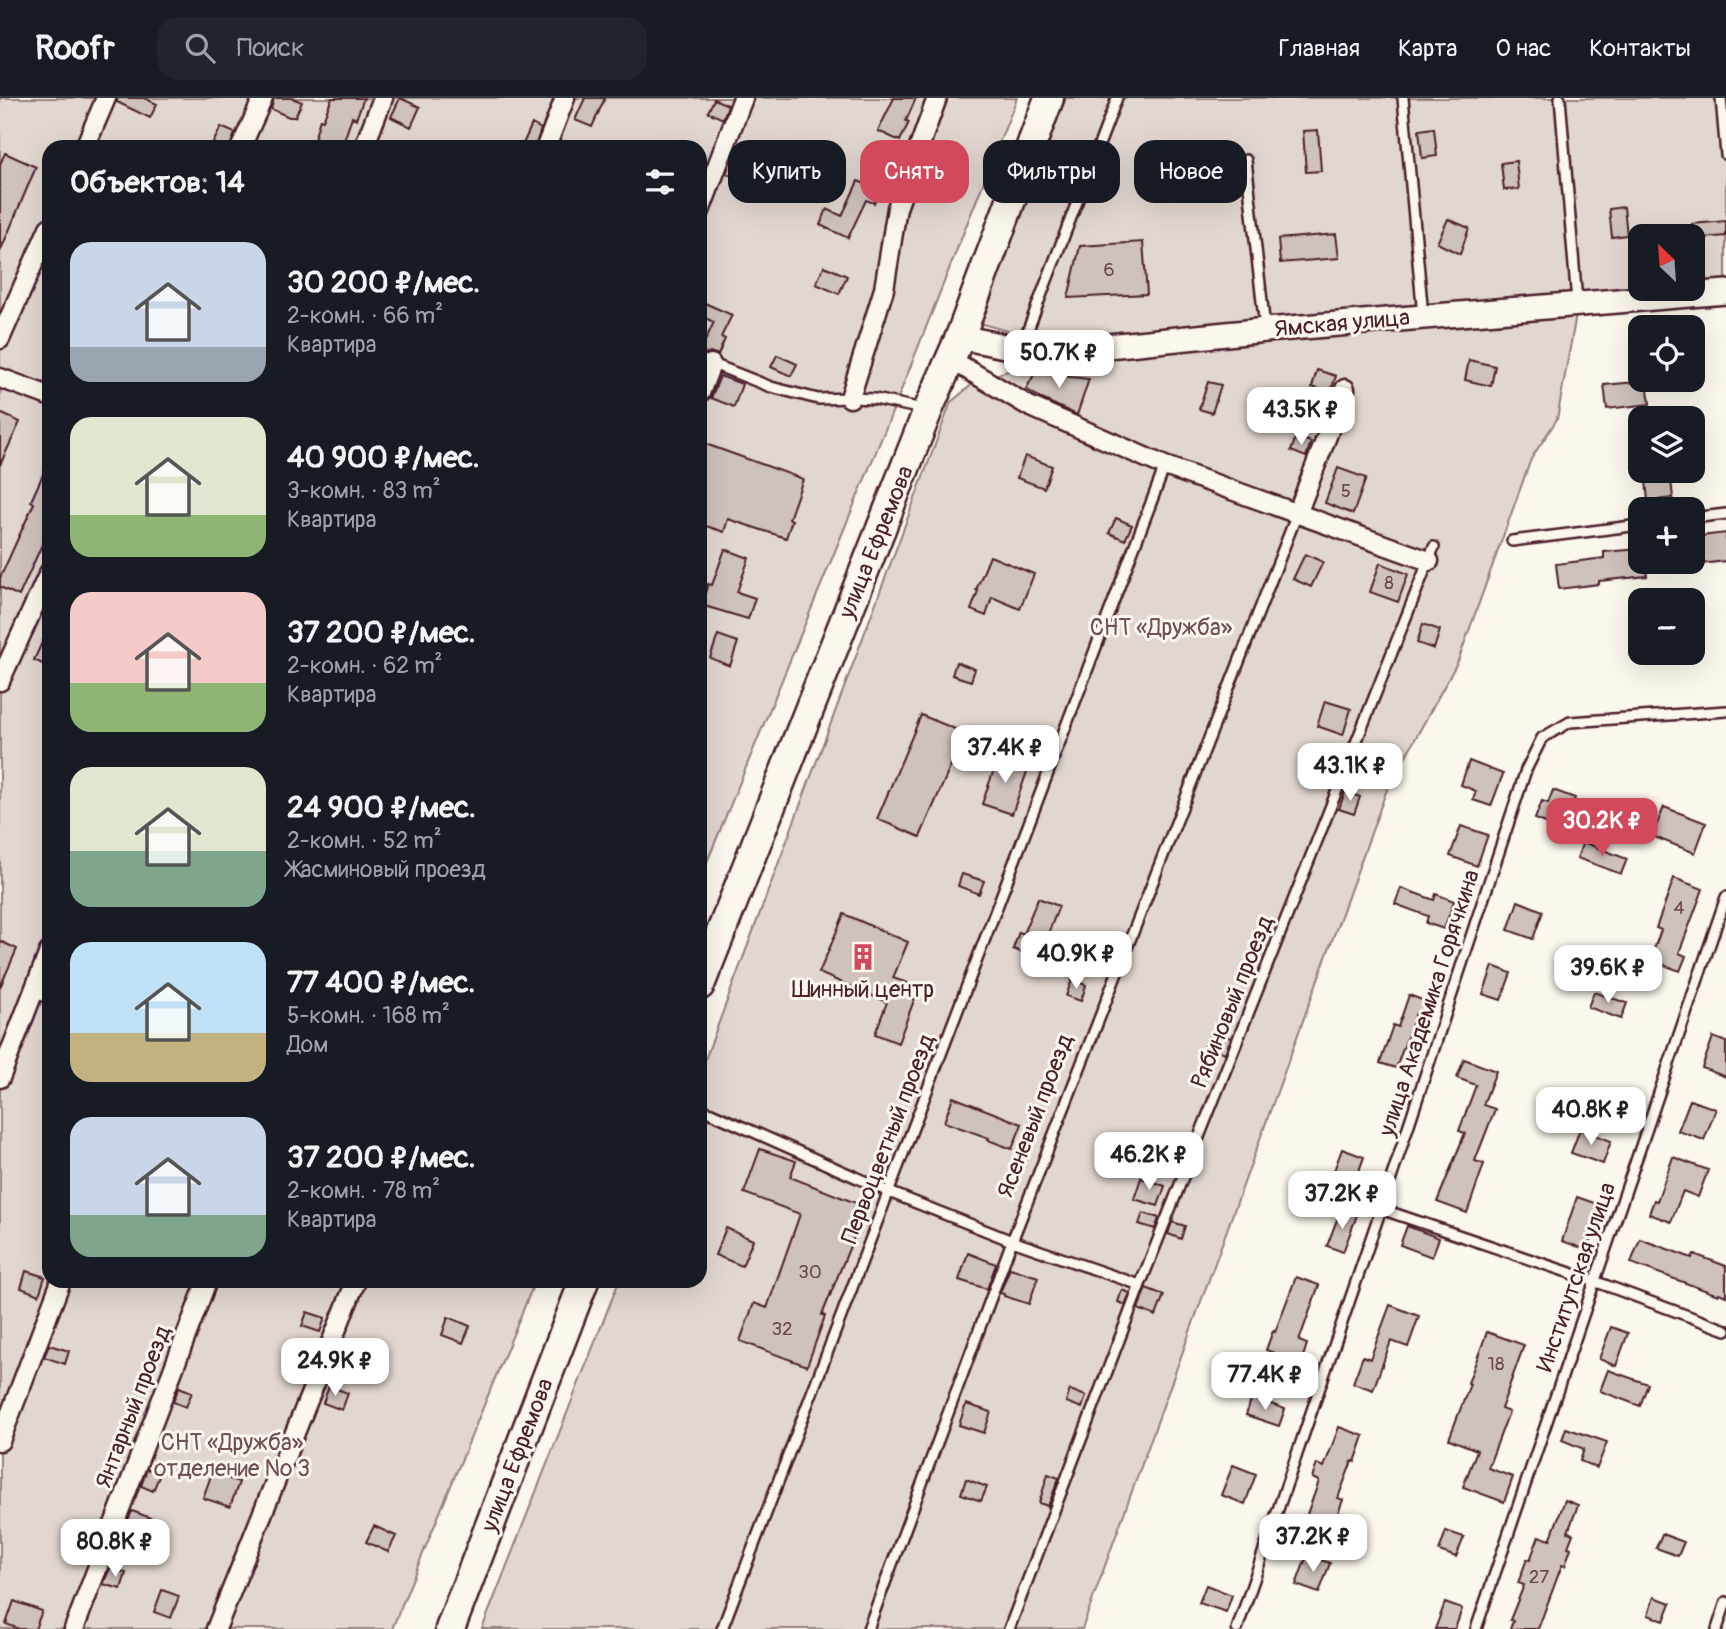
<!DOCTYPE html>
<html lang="ru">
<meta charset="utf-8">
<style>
:root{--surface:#171b24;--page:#20242c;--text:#f1f3f6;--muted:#9ea1a6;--line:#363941;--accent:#d1495b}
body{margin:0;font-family:Pangolin,sans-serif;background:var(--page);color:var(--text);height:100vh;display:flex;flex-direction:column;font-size:26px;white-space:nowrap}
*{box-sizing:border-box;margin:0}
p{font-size:23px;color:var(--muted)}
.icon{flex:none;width:38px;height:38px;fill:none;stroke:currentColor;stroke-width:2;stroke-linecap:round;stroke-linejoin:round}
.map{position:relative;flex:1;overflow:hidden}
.sheet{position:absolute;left:42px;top:42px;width:665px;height:1148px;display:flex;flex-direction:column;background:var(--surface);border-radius:21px;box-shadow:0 7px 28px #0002}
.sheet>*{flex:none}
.top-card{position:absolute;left:728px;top:42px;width:665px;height:63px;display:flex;gap:14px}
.needle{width:46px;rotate:335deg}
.controls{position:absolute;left:1628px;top:126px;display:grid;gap:14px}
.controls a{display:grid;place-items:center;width:77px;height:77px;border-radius:14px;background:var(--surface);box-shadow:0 7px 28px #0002;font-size:35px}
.price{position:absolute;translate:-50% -60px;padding:0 16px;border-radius:14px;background:#fff;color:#222;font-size:23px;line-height:46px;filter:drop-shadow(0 2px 4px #0008)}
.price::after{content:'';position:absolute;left:50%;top:42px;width:21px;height:16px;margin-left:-10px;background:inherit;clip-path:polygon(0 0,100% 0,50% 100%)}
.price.current{background:var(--accent);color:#fff}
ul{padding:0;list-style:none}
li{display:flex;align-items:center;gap:21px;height:175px;padding:0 28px}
li span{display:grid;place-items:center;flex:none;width:196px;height:140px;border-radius:21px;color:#555}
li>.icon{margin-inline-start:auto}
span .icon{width:84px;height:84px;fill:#fffc;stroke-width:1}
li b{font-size:30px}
h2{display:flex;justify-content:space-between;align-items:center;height:84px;padding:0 28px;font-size:30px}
.chip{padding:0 24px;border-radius:21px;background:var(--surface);box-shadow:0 7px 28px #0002;font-size:24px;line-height:63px}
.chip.current{background:var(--accent);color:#fff}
header{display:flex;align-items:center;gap:42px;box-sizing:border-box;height:98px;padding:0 35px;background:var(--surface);border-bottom:2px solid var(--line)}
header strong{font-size:33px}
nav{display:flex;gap:38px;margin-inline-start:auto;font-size:24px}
.search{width:490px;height:63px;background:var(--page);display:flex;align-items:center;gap:18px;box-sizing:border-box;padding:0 24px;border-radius:21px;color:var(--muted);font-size:26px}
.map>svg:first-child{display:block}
</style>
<header>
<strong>Roofr</strong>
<div class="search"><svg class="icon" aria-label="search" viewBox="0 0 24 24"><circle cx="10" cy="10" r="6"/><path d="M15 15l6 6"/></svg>Поиск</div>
<nav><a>Главная</a><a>Карта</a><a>О нас</a><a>Контакты</a></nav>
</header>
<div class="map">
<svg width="1726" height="1531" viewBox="0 0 1726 1531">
<rect width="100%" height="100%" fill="#fbf7ec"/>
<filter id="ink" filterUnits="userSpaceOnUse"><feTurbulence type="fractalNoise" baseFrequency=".0143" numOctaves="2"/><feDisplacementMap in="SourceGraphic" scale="14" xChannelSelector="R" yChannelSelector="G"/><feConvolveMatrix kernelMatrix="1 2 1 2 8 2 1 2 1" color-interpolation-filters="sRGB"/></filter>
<g filter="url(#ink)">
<!-- green -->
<path fill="#e2d7d0" stroke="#967b7e" stroke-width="2" fill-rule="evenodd" d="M 0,0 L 1017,0 L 896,305 L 700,781 L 700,49 L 49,49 L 49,1183 L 535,1183 L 392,1531 L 0,1531 Z
M 1066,0 L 1726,0 L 1726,194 L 1578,206 L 1557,321 L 1531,361 L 1458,563 L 1386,694 L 1082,1531 L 482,1531 L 619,1183 L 700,1183 L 700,975 L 951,304 L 975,284 L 1013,271 L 1038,269 L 1039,258 L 1048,244 L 979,225 ZM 1640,138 L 1692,138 L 1692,191 L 1640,191 Z"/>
<!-- building -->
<path fill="#cfc2bc" stroke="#4a1f2b" stroke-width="2" d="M 117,0 L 144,0 L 157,6 L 150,20 L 117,4 Z
M 274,0 L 292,0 L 302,4 L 295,19 L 289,19 L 271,11 Z
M 332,0 L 364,0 L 356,21 L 352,19 L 342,49 L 312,49 L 320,21 L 323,22 Z
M 400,0 L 420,9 L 411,29 L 391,19 Z
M 585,0 L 605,0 L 592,29 L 575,22 Z
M 894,0 L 916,0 L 906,23 L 909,24 L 900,43 L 878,33 Z
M 714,1 L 728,7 L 723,21 L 708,14 Z
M 532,26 L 541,31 L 535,49 L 530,49 L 523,46 Z
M 221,29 L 235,35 L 230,49 L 211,49 Z
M 1434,30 L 1437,58 L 1422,60 L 1419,32 Z
M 1318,32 L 1321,73 L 1306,74 L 1303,33 Z
M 5,55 L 36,69 L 0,154 L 0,66 Z
M 732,60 L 750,67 L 744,82 L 726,76 Z
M 1516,63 L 1519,91 L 1504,92 L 1501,65 Z
M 858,83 L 880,92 L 874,105 L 866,102 L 848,140 L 820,127 L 827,111 L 842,118 Z
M 1624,109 L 1627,137 L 1612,139 L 1609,111 Z
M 1448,121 L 1469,130 L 1460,156 L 1437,145 Z
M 1726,123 L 1726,138 L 1693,141 L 1692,126 Z
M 1336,136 L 1339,160 L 1280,165 L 1278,141 Z
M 1143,144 L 1147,196 L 1068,200 L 1080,148 Z
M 824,168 L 847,178 L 839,196 L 816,186 Z
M 700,203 L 732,217 L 721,239 L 725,241 L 718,257 L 713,255 L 706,256 L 700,254 L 714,224 L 700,218 Z
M 777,257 L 797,266 L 791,278 L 771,269 Z
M 1469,262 L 1495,268 L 1491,288 L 1465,282 Z
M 1317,272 L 1336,278 L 1330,295 L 1312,289 Z
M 1035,275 L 1089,281 L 1077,317 L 1044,302 L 1026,291 Z
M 720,278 L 742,286 L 734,309 L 711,300 Z
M 1647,283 L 1650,306 L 1607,311 L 1604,287 Z
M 1208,284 L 1221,287 L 1212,315 L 1199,311 Z
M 0,315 L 20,324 L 0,367 Z
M 1296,339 L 1311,344 L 1306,359 L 1291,353 Z
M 700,344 L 803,381 L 789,421 L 792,422 L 786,440 L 728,421 L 724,434 L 700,426 Z
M 1025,358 L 1052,368 L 1044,390 L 1017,380 Z
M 49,363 L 49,431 L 19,498 L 0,489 L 0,480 L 34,405 L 31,403 Z
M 1338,370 L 1366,380 L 1353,416 L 1325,405 Z
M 1645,373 L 1670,373 L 1673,400 L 1648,403 Z
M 1116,420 L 1132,427 L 1125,442 L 1109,435 Z
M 1726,435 L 1726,463 L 1692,467 L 1692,439 Z
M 725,451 L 749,460 L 737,494 L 755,500 L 748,521 L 701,507 L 708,486 L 712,487 Z
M 1640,451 L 1640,464 L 1646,464 L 1647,478 L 1599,483 L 1599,486 L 1559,491 L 1556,466 L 1604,460 L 1604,454 Z
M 1305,456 L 1323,464 L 1311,489 L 1293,481 Z
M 990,458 L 1034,476 L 1020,511 L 992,499 L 986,518 L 971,512 L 978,493 L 976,492 Z
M 1380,465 L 1408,476 L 1398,504 L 1370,494 Z
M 1423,526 L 1440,532 L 1434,551 L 1417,545 Z
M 49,529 L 49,569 L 34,562 Z
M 718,537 L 738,544 L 730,568 L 710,560 Z
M 956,564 L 975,571 L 971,583 L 952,577 Z
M 1325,603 L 1351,611 L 1343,637 L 1317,628 Z
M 921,617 L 965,635 L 920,739 L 877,721 Z
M 999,657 L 1029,668 L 1012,716 L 982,706 Z
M 1469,663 L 1503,676 L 1491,708 L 1473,702 L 1476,693 L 1461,687 Z
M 1553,692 L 1575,700 L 1564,732 L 1535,721 L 1542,703 L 1548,705 Z
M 1345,694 L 1360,699 L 1354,716 L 1339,711 Z
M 1664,709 L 1706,725 L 1695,755 L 1652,738 Z
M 1461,728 L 1488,737 L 1477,768 L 1450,758 Z
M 1583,744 L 1627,761 L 1621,776 L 1577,760 Z
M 962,776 L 984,783 L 979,796 L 958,788 Z
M 1674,780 L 1703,791 L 1679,855 L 1686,858 L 1680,873 L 1650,862 L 1661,832 L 1656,830 Z
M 1401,790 L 1434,802 L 1436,796 L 1454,803 L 1444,831 L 1426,825 L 1428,818 L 1395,806 Z
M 1038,800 L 1059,808 L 1038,861 L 1013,851 L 1019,834 L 1023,836 Z
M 1518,803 L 1543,813 L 1533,841 L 1508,832 Z
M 844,816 L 908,844 L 893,880 L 919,889 L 898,945 L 875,936 L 887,904 L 819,875 Z
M 0,843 L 17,851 L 0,889 Z
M 1493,868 L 1511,875 L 1501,902 L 1483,896 Z
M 1072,882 L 1086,887 L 1081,903 L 1066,898 Z
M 1594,894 L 1627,905 L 1621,921 L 1588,909 Z
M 1409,897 L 1430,905 L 1425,919 L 1416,915 L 1396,970 L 1380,965 L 1393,927 L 1398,929 Z
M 1211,933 L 1231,940 L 1225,955 L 1205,948 Z
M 1713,939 L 1726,944 L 1726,979 L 1702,970 Z
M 1464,961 L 1496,973 L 1483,1007 L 1495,1011 L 1475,1063 L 1484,1066 L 1467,1115 L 1437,1104 L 1465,1035 L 1459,1033 L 1476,987 L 1457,980 Z
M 953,999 L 1022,1026 L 1012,1051 L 988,1042 L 989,1040 L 944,1024 Z
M 1690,1002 L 1716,1011 L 1704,1042 L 1678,1033 Z
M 1580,1031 L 1611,1043 L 1603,1066 L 1571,1055 Z
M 760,1051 L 796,1063 L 790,1079 L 866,1109 L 822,1217 L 825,1218 L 807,1268 L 740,1243 L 754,1205 L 767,1210 L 800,1116 L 744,1095 Z
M 1342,1051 L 1364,1059 L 1350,1097 L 1328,1089 Z
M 1673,1059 L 1708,1072 L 1698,1099 L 1683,1093 L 1671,1124 L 1649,1116 L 1654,1102 L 1657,1103 Z
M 1141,1080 L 1165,1088 L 1158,1108 L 1134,1101 Z
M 1577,1099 L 1603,1108 L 1587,1152 L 1562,1143 Z
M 1341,1111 L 1357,1117 L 1343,1154 L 1327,1148 Z
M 1143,1115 L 1159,1120 L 1155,1131 L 1139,1126 Z
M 1172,1124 L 1185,1128 L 1181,1141 L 1168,1136 Z
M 1407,1128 L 1439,1140 L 1432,1159 L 1400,1147 Z
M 726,1130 L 753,1142 L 742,1168 L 715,1157 Z
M 1640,1141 L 1692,1160 L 1694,1156 L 1726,1168 L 1726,1198 L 1719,1195 L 1718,1197 L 1631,1165 Z
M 968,1155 L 996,1166 L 987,1191 L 959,1182 Z
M 1010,1170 L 1038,1179 L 1029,1206 L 1004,1198 L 1004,1196 L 1000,1195 Z
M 26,1173 L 45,1179 L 39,1197 L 21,1190 Z
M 1296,1179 L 1319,1187 L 1299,1243 L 1307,1246 L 1301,1265 L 1266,1252 L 1273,1233 L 1275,1234 Z
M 1146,1190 L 1164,1197 L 1156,1218 L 1138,1211 Z
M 1122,1192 L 1130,1195 L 1125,1207 L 1118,1204 Z
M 1390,1207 L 1419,1218 L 1408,1249 L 1391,1243 L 1373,1292 L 1353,1285 L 1363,1258 L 1370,1261 Z
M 307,1214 L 325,1220 L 320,1234 L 302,1228 Z
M 448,1219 L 470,1228 L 463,1245 L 442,1237 Z
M 1611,1229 L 1628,1235 L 1616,1268 L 1599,1261 Z
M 1487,1234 L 1524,1247 L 1501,1311 L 1509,1314 L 1488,1370 L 1513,1379 L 1504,1404 L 1463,1389 L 1477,1352 L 1449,1341 L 1470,1286 L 1468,1285 Z
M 49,1247 L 69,1253 L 65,1266 L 44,1259 Z
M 1608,1272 L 1648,1286 L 1640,1308 L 1600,1293 Z
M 329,1288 L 348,1295 L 342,1312 L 323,1305 Z
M 179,1289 L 192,1294 L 186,1309 L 173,1304 Z
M 1070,1292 L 1086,1298 L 1082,1310 L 1066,1304 Z
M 1252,1299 L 1285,1311 L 1279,1328 L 1246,1317 Z
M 966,1306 L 991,1314 L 984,1335 L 959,1327 Z
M 1339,1329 L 1364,1338 L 1355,1364 L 1352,1363 L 1338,1400 L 1343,1402 L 1333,1428 L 1306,1419 L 1319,1383 L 1312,1380 L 1317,1366 L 1324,1369 Z
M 1566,1330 L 1607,1344 L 1597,1370 L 1580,1363 L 1584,1351 L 1562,1342 Z
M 1233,1367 L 1256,1376 L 1245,1406 L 1221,1397 Z
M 147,1371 L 160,1376 L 153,1393 L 141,1388 Z
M 212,1375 L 239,1384 L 230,1409 L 203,1400 Z
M 1048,1376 L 1059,1380 L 1048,1408 L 1039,1405 Z
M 966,1381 L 987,1389 L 981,1403 L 961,1396 Z
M 1565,1402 L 1578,1407 L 1568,1434 L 1573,1436 L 1568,1449 L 1571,1450 L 1565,1468 L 1562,1467 L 1538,1531 L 1510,1531 L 1513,1523 L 1510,1522 L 1524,1487 L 1518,1485 L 1527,1461 L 1530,1462 L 1539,1438 L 1550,1442 Z
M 132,1413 L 151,1420 L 144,1437 L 125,1429 Z
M 374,1428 L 396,1438 L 388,1454 L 366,1444 Z
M 1446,1433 L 1464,1439 L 1456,1459 L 1439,1453 Z
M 1662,1436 L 1684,1444 L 1678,1458 L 1656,1450 Z
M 1307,1457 L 1330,1465 L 1319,1495 L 1296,1487 Z
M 110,1470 L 126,1475 L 121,1491 L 103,1486 Z
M 1206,1487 L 1232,1497 L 1226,1514 L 1199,1505 Z
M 162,1492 L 179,1498 L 171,1520 L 154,1514 Z
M 1654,1499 L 1671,1505 L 1664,1523 L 1648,1517 Z
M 14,1503 L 42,1513 L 35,1531 L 19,1531 L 6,1526 Z
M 1445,1505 L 1462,1511 L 1455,1531 L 1435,1531 Z"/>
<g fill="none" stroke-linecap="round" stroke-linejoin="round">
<defs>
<path id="service" d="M 1403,0 L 1423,218
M 1560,0 L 1577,204
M 1721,0 L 1726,57
M 1246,62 L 1265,230
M 1021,250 L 1117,0
M 700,261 L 771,289 L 818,301 L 850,300 L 875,301 L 923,311
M 1692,420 L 1726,416
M 1512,443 L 1640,427
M 33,894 L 49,900
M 700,1010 L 889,1094 L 1012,1143 L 1140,1187
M 1381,1111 L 1594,1183 L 1726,1232
M 722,1531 L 1165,368
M 868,1531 L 1012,1143 L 1297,416
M 1009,1531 L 1140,1187 L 1434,449
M 1237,1531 L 1381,1111 L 1526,672 L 1542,640 L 1570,624 L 1726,613
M 1476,1531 L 1726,799
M 1717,1531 L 1726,1504"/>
<path id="minor" d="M 85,49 L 106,0
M 241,49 L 263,0
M 364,49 L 383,0
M 546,49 L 565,0
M 700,113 L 743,0
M 0,241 L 49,130
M 950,261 L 1029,308 L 1165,368 L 1429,463
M 0,280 L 49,298
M 700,295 L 711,266
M 850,300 L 884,191 L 897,110 L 937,0
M 1297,416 L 1345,291
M 0,583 L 49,475
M 0,980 L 49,854
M 0,1343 L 61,1183
M 74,1531 L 207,1183
M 216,1531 L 356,1183"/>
<path id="tertiary" d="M 960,239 L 1039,255 L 1266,232 L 1726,194"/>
<path id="primary" d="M 700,887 L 928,312 L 960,239 L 1049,0
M 450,1531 L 584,1183"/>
</defs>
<!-- service casing -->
<use href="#service" stroke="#4a1f2b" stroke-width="14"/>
<!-- minor casing -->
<use href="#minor" stroke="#4a1f2b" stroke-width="23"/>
<!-- tertiary casing -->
<use href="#tertiary" stroke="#4a1f2b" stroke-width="28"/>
<!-- primary casing -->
<use href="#primary" stroke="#4a1f2b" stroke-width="33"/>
<!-- service -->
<use href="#service" stroke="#fbf7ec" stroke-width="9"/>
<!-- minor -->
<use href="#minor" stroke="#fbf7ec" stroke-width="18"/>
<!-- tertiary -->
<use href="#tertiary" stroke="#fbf7ec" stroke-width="23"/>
<!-- primary -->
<use href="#primary" stroke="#fbf7ec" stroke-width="28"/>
</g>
</g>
<!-- icons -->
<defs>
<symbol id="building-bare" viewBox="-9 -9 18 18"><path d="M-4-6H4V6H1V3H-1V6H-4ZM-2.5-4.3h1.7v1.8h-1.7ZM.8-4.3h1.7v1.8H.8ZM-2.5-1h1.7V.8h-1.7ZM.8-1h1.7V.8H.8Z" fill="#d1495b" stroke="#fbf7ec" stroke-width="2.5" paint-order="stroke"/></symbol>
</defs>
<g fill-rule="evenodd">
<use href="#building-bare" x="844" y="840" width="38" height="38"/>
</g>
<g text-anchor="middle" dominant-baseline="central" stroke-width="6" stroke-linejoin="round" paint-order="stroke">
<!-- number labels -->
<g font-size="19" fill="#6b484f">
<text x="1109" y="172">6</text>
<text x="1346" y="393">5</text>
<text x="1389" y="485">8</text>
<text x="1679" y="810">4</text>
<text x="810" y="1174">30</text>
<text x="782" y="1231">32</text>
<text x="1496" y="1266">18</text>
<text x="1539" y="1479">27</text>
</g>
<!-- street labels -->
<g font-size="23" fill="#4a1f2b" stroke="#fbf7ec">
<text transform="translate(1342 225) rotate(-5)">Ямская улица</text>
<text transform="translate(876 444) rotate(-68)">улица Ефремова</text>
<text transform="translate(1232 904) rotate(-68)">Рябиновый проезд</text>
<text transform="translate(1429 905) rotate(-72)">улица Академика Горячкина</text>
<text transform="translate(1035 1018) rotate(-69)">Ясеневый проезд</text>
<text transform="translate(888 1041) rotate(-69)">Первоцветный проезд</text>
<text transform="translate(1576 1179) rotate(-71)">Институтская улица</text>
<text transform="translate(133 1309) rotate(-69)">Янтарный проезд</text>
<text transform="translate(517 1357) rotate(-69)">улица Ефремова</text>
</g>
<!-- park labels -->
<g font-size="23" fill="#704d54" stroke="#fbf7ec">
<text x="1161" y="529">СНТ «Дружба»</text>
<text x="232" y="1344">СНТ «Дружба»<tspan x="232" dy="26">отделение № 3</tspan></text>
</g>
<!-- poi labels -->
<g font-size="23" fill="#4a1f2b" stroke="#fbf7ec">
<text x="863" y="891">Шинный центр</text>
</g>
</g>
</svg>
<div class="controls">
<a><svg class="needle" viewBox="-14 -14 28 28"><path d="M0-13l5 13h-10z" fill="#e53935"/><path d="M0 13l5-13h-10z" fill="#9ea1a6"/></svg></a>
<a><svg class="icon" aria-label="locate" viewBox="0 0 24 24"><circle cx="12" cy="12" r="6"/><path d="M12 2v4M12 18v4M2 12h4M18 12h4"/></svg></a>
<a><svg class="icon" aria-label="layers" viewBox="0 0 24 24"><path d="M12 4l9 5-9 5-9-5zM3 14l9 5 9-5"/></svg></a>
<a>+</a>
<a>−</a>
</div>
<b class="price" style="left:1059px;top:292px">50.7K ₽</b>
<b class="price" style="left:1301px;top:349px">43.5K ₽</b>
<b class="price" style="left:1005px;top:687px">37.4K ₽</b>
<b class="price" style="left:1350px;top:705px">43.1K ₽</b>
<b class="price current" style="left:1602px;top:760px">30.2K ₽</b>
<b class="price" style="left:1076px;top:893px">40.9K ₽</b>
<b class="price" style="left:1608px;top:907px">39.6K ₽</b>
<b class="price" style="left:1591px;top:1049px">40.8K ₽</b>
<b class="price" style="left:1149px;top:1094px">46.2K ₽</b>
<b class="price" style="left:1342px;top:1133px">37.2K ₽</b>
<b class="price" style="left:335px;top:1300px">24.9K ₽</b>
<b class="price" style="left:1265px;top:1314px">77.4K ₽</b>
<b class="price" style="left:1313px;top:1476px">37.2K ₽</b>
<b class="price" style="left:115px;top:1481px">80.8K ₽</b>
<div class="top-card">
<a class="chip">Купить</a>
<a class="chip current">Снять</a>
<a class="chip">Фильтры</a>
<a class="chip">Новое</a>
</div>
<section class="sheet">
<h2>Объектов: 14<svg class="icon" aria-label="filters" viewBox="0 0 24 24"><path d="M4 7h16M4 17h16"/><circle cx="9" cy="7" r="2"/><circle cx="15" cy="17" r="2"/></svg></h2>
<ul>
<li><span style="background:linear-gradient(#c9d6e8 75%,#9aa5b1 0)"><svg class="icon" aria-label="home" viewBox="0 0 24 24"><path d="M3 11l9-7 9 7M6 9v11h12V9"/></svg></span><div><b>30 200 ₽/мес.</b><p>2-комн. · 66 m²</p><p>Квартира</p></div></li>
<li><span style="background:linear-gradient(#dfe7d0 70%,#8fb573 0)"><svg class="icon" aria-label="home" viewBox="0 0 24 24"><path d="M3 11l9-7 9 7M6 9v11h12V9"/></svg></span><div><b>40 900 ₽/мес.</b><p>3-комн. · 83 m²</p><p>Квартира</p></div></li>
<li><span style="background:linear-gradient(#f6c9c9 65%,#8fb573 0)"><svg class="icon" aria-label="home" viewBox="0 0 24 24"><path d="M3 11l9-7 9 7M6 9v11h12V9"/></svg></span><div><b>37 200 ₽/мес.</b><p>2-комн. · 62 m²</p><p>Квартира</p></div></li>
<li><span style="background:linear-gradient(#dfe7d0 60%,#7fa58c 0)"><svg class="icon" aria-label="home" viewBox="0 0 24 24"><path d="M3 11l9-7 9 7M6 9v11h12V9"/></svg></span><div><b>24 900 ₽/мес.</b><p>2-комн. · 52 m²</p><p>Жасминовый проезд</p></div></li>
<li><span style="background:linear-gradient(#bfe0f5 65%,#c2b280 0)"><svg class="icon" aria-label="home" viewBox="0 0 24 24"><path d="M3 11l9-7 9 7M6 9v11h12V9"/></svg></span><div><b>77 400 ₽/мес.</b><p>5-комн. · 168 m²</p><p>Дом</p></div></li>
<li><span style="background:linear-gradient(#c9d6e8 70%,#7fa58c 0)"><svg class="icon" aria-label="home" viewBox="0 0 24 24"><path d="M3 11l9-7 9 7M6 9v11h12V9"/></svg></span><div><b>37 200 ₽/мес.</b><p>2-комн. · 78 m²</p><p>Квартира</p></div></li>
</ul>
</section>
</div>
